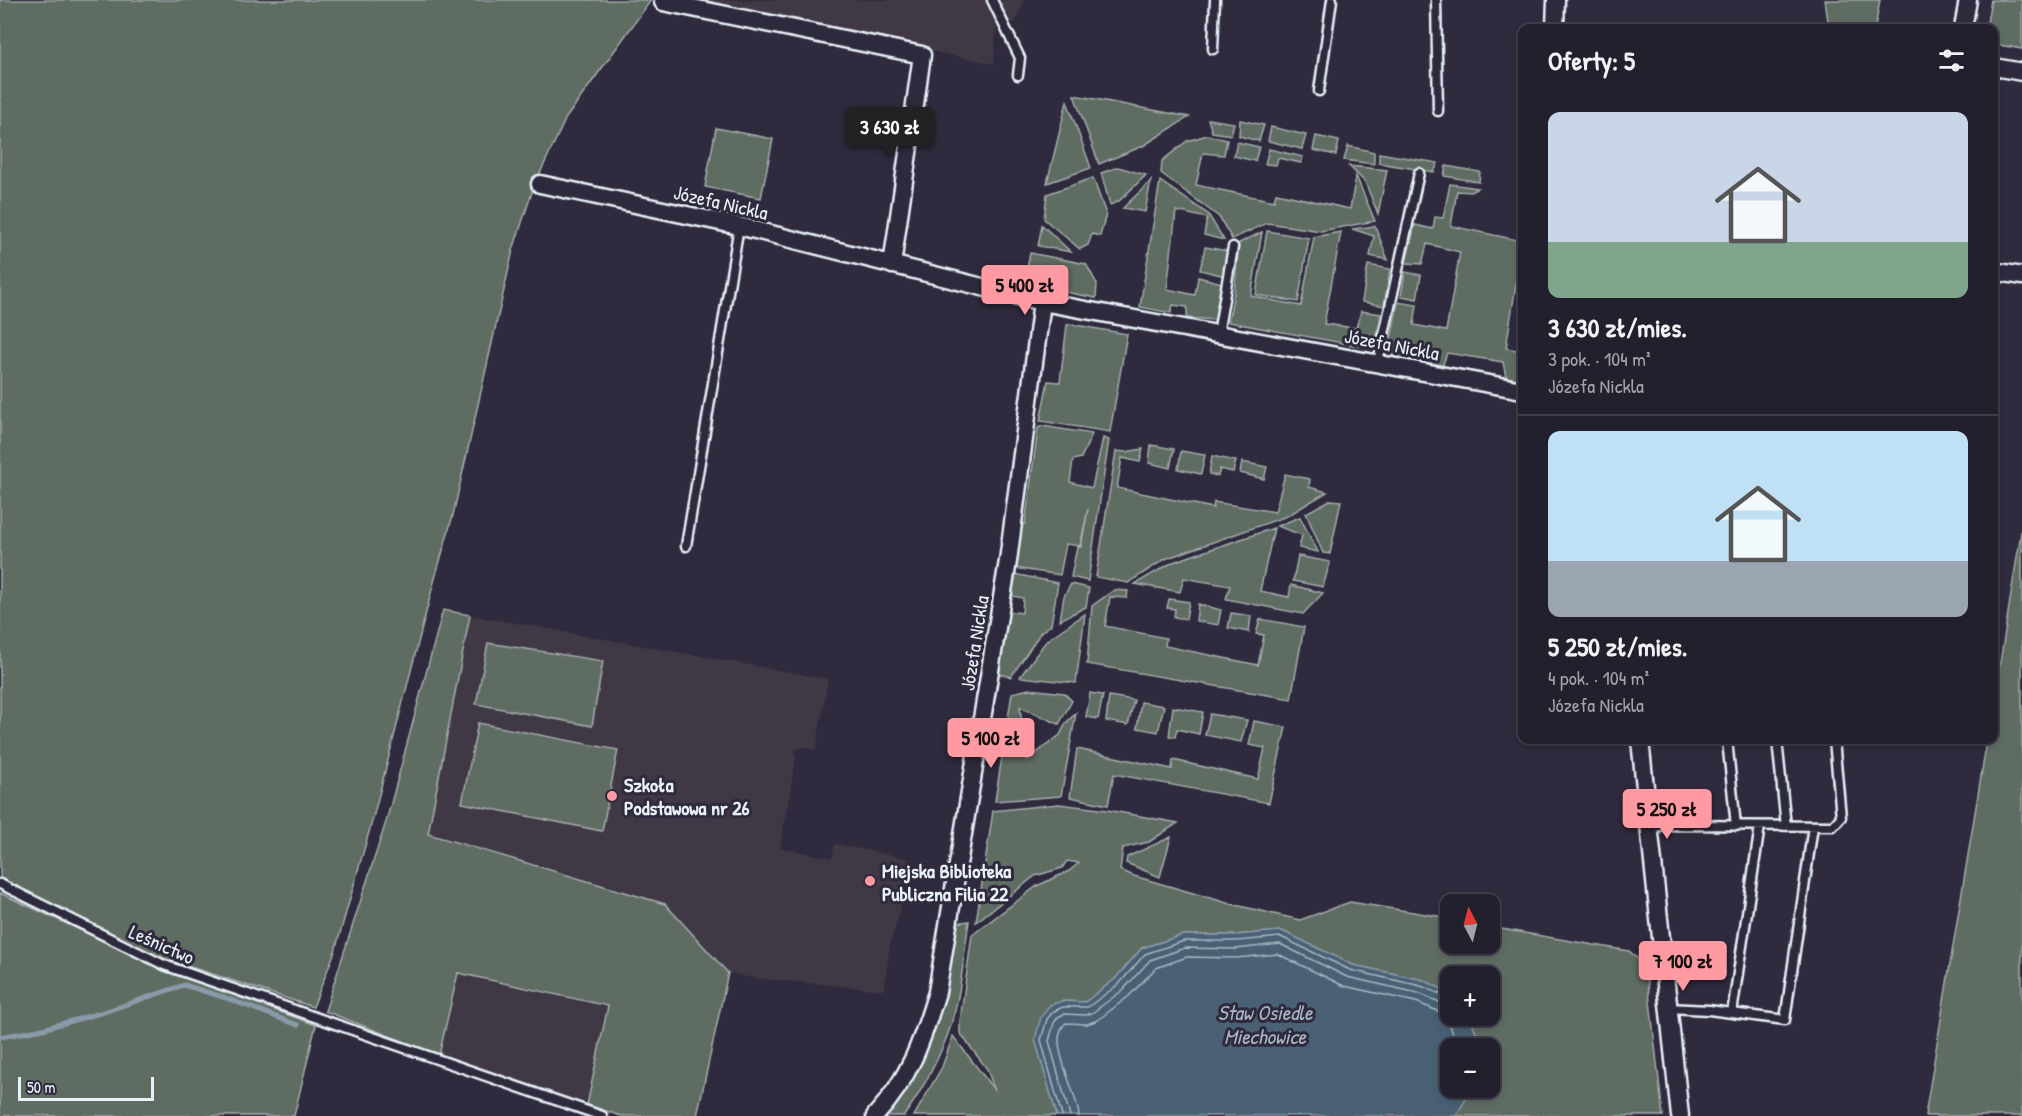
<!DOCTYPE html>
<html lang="pl">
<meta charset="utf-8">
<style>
:root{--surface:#23202e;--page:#2f2d3a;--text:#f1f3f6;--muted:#a3a3aa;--line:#403e4a;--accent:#ff9aa2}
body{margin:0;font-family:"Patrick Hand",sans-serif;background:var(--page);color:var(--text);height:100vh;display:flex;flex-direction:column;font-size:22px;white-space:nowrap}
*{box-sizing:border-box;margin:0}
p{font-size:20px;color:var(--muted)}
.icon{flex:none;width:33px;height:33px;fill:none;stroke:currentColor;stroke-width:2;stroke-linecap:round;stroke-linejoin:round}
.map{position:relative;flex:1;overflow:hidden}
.side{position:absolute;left:1518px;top:24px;width:480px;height:720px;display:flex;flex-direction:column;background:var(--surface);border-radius:12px;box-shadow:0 3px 9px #0003,0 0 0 2px var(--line)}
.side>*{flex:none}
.needle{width:39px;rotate:353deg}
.buttons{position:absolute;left:1440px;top:894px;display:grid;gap:12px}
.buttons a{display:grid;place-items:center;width:60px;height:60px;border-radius:12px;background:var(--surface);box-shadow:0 3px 9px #0003,0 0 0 2px var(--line);font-size:30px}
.scale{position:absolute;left:18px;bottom:15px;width:136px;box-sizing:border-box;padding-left:6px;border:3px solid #e8f1f8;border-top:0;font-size:16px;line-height:21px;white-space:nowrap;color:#e8f1f8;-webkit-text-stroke:4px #2f2a3d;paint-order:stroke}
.price{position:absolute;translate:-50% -51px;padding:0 14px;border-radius:6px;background:var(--accent);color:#111;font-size:20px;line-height:39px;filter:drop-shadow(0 2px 3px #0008)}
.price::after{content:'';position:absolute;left:50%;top:36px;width:18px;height:14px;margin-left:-9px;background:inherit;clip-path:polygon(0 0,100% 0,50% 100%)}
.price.on{background:#222;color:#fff}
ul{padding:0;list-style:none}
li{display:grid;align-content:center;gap:12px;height:318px;padding:0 30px}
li+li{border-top:2px solid var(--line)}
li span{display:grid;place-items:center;height:186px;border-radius:12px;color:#555}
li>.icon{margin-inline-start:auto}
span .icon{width:108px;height:108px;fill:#fffc;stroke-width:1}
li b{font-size:26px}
h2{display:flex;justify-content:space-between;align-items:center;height:72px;padding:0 30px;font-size:26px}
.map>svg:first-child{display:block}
</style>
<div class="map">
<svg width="2022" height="1116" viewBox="0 0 2022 1116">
<rect width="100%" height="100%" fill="#2f2a3d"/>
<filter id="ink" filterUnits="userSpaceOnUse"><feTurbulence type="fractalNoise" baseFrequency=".0167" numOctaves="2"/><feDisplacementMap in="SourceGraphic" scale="12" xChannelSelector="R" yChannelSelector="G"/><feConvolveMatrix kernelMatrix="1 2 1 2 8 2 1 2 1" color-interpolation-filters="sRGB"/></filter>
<g filter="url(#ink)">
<!-- built -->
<path fill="#403845" d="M 680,0 L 1024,0 L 1015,22 L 996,30 L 994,64 Z
M 470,615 L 828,679 L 816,750 L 801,747 L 794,750 L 796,758 L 780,848 L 832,858 L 835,844 L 910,859 L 900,910 L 890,945 L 884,990 L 753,978 L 728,973 L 665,904 L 428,834 Z
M 458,973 L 609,1007 L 587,1105 L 439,1055 Z"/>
<!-- green -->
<path fill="#5f6c62" stroke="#a4aead" stroke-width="1.5" d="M 0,0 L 651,0 L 566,118 L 534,186 L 513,250 L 453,515 L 432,589 L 373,818 L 335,951 L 313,1007 L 151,954 L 0,880 Z
M 1825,0 L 1880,0 L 1875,28 L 1829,28 Z
M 1991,0 L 2022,0 L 2022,49 L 1994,44 L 1994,28 L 1986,28 Z
M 1074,95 L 1189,117 L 1143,146 L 1099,164 Z
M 1067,101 L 1091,168 L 1047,183 Z
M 1208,119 L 1234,123 L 1231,135 L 1212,132 Z
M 1240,120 L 1264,125 L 1259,141 L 1239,136 Z
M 1271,127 L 1306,135 L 1302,149 L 1268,141 Z
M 716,128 L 773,139 L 761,198 L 705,187 Z
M 1207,135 L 1227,140 L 1224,155 L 1203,153 L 1196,185 L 1274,201 L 1276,193 L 1350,209 L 1356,176 L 1375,221 L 1321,231 L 1267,223 L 1232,239 L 1219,217 L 1161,173 L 1162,161 L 1187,141 Z
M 1316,136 L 1339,141 L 1336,155 L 1313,150 Z
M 1237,142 L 1259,147 L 1255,161 L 1234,156 Z
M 1348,146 L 1374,152 L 1374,164 L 1344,160 Z
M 1269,149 L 1303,157 L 1301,163 L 1278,158 L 1276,165 L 1265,164 Z
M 1379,153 L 1438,163 L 1434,172 L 1379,163 Z
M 1349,166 L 1387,170 L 1378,214 L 1365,182 Z
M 1446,166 L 1480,172 L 1479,182 L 1444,176 Z
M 1118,167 L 1146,175 L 1119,201 L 1110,205 L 1101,173 Z
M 1093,178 L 1106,214 L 1100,236 L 1092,234 L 1088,245 L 1080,249 L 1044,219 L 1047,194 Z
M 1151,181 L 1145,212 L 1123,208 Z
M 1160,181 L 1208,214 L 1224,240 L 1204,235 L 1207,218 L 1176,211 L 1167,289 L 1195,295 L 1198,277 L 1222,283 L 1215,320 L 1187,318 L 1187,307 L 1173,305 L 1171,313 L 1140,307 Z
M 1450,184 L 1478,188 L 1471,192 L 1457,191 L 1451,226 L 1522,241 L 1522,272 L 1518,272 L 1506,348 L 1522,351 L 1522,380 L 1506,377 L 1503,362 L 1447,353 L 1442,367 L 1393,356 L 1390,344 L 1398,302 L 1417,305 L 1414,325 L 1446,331 L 1460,252 L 1427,244 L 1422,264 L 1406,263 L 1415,225 L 1433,229 L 1435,217 L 1443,218 Z
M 1042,225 L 1071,252 L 1038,246 Z
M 1375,226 L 1388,260 L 1370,256 L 1374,236 L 1352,229 Z
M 1267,231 L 1309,238 L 1298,302 L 1256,295 Z
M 1262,232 L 1251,296 L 1301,306 L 1314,237 L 1341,232 L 1324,324 L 1356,328 L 1361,311 L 1381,314 L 1375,349 L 1228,322 L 1234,293 L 1239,243 Z
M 1205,247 L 1228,251 L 1225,276 L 1200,270 Z
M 1030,253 L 1086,264 L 1097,284 L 1096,298 L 1024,284 Z
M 1368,265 L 1390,269 L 1384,306 L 1362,302 Z
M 1405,272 L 1421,275 L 1417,299 L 1401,296 Z
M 1070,324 L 1127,334 L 1110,432 L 1040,421 L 1048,381 L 1060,382 L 1067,325 Z
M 1042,426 L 1092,434 L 1081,458 L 1073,460 L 1070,482 L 1092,488 L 1103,438 L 1109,440 L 1088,581 L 1071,577 L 1077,547 L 1081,547 L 1088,509 L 1080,546 L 1066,544 L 1060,575 L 1014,568 L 1019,523 L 1025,524 L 1038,428 Z
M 1151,445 L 1174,449 L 1170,468 L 1149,463 Z
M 1143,449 L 1140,462 L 1122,458 L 1117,488 L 1213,508 L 1214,502 L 1275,512 L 1285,474 L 1310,479 L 1309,487 L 1327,492 L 1287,516 L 1165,559 L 1128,583 L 1096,577 L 1116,451 L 1126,452 Z
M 1181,451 L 1205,455 L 1201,474 L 1178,469 Z
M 1212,456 L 1236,461 L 1233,472 L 1220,469 L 1218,476 L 1209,474 Z
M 1242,462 L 1267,467 L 1264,479 L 1240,473 Z
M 1330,500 L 1341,501 L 1330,554 L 1323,553 L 1306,513 Z
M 1300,517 L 1318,552 L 1299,548 L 1302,535 L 1277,526 Z
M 2022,526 L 2022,1116 L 1925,1116 L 1987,740 L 1994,740 L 1994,700 Z
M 1274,528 L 1260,591 L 1289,597 L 1291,585 L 1323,593 L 1303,614 L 1226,599 L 1230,586 L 1184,578 L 1180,592 L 1135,584 L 1173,562 Z
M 1298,556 L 1330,562 L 1323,587 L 1293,581 Z
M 1014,574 L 1058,583 L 1051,625 L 1041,632 L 1011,677 L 999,674 L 1008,611 L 1022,613 L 1023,598 L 1012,596 Z
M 1071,584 L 1089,588 L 1086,607 L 1060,620 L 1064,596 Z
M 1114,590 L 1128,591 L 1127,598 L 1110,597 L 1105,626 L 1166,638 L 1165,646 L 1258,665 L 1264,635 L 1256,634 L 1260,619 L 1304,627 L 1291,699 L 1087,664 L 1092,606 Z
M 1169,599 L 1189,602 L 1186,619 L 1174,617 L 1175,609 L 1167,608 Z
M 1198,604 L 1221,610 L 1218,625 L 1196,621 Z
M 443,610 L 470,615 L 428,834 L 665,904 L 728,973 L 697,1116 L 621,1116 L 587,1105 L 608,1006 L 458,973 L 439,1055 L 325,1011 L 386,822 Z
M 1231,613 L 1251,616 L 1249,632 L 1228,628 Z
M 1085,614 L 1076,683 L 1020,677 L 1047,640 Z
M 488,643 L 603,661 L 592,726 L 476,704 Z
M 1029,689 L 1064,693 L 1072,701 L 1059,724 L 1020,707 L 1027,760 L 1060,735 L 1066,723 L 1076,713 L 1061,796 L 995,801 L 1012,693 Z
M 1090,693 L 1103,695 L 1098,719 L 1086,717 Z
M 1109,696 L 1134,700 L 1128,725 L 1106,721 Z
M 1141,702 L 1164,706 L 1158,732 L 1137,728 Z
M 1173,707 L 1203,712 L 1199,734 L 1177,729 L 1175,737 L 1169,736 Z
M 1210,714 L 1247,720 L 1241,742 L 1205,735 Z
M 1254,721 L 1286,727 L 1269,803 L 1114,774 L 1108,805 L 1070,797 L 1077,749 L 1172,769 L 1173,760 L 1258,779 L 1265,748 L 1249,745 Z
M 478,723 L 618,750 L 602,831 L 462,803 Z
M 1059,804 L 1107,810 L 1178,823 L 1149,842 L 1123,848 L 1120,870 L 1134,876 L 1231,904 L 1300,920 L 1350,902 L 1450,918 L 1450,944 L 1490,944 L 1490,927 L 1629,951 L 1646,966 L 1663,1116 L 1456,1116 L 1472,1088 L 1490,1088 L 1490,1048 L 1483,1048 L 1469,1016 L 1490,1016 L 1490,976 L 1450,976 L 1450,993 L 1423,980 L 1353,965 L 1282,931 L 1235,935 L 1183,935 L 1142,948 L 1115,979 L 1085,1002 L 1062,1001 L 1035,1039 L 1057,1116 L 914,1116 L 942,1067 L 953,1036 L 995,1091 L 987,1069 L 960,1033 L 960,1021 L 972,935 L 1037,886 L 1069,871 L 1079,863 L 1067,861 L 1062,868 L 1035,876 L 976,922 L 993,811 Z
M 1171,837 L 1160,877 L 1126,863 L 1127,857 Z
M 0,893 L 102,940 L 198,982 L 316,1025 L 294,1116 L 0,1116 Z
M 969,921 C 963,959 961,1002 946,1039 C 935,1067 921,1092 904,1116 L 885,1116 C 936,1056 944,998 956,923 Z"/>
<!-- water -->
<path fill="#4a6174" stroke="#899ba9" stroke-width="1.5" d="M 1282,931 L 1353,965 L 1423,980 L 1450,993 L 1450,1016 L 1469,1016 L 1483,1048 L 1450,1048 L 1450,1088 L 1472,1088 L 1456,1116 L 1057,1116 L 1035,1039 L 1041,1017 L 1050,1005 L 1062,1001 L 1085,1002 L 1115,979 L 1142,948 L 1183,935 L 1235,935 Z"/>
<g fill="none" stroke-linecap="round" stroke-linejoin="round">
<!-- shore -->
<path stroke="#a9b7c3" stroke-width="1.5" d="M 1062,1116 L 1041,1040 L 1047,1019 L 1054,1011 L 1063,1007 L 1088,1007 L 1119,984 L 1145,954 L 1184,941 L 1236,941 L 1281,937 L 1350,970 L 1421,986 L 1450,998
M 1070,1116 L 1049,1041 L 1054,1023 L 1058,1017 L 1064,1014 L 1085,1015 L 1092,1013 L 1123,990 L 1150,960 L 1185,948 L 1236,949 L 1280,944 L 1347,977 L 1418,993 L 1444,1004 L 1450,1005
M 1079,1116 C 1078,1093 1045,1039 1066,1023 L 1087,1024 L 1098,1020 L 1129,996 L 1156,968 L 1187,957 L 1236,958 L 1278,954 L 1344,986 L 1416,1002 L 1445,1014 L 1459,1048"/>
<!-- stream -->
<path stroke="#899ba9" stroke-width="5" d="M 0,1037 L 39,1030 L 104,1012 L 184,985 L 226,998 L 298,1025"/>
<defs>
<path id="service" d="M 992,0 L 1020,58 L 1018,75
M 1436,0 L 1438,111
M 1213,49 L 1215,0
M 1319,91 L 1332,0
M 1218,334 L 1233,247
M 1378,362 L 1419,173
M 686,546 L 739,226
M 1727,740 L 1736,826
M 1777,740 L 1786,826
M 1649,827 L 1670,825 L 1833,826 L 1841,817 L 1834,740
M 0,884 L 164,965 L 602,1116
M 1668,1008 L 1709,1010 L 1785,1020 L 1813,826
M 1732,1013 L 1760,826"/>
<path id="minor" d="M 663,2 L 922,55 L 892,265
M 1555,28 L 1556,0
M 1963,28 L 1968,0
M 1994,67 L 2022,72
M 540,184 L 739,226 L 1042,302 L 1522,390
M 1994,271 L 2022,276
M 1640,740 L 1680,1116
M 875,1116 C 910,1078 922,1041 937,992 L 1008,561 L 1042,302"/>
</defs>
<!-- service casing -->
<use href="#service" stroke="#e8f1f8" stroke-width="13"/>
<!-- minor casing -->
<use href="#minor" stroke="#e8f1f8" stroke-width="21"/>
<!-- service -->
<use href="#service" stroke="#2f2a3d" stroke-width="8"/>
<!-- minor -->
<use href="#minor" stroke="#2f2a3d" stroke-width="16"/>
</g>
</g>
<!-- markers -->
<g fill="#ff9aa2" stroke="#2f2a3d" stroke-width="2">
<circle cx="612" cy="796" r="6"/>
<circle cx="870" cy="881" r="6"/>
</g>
<g text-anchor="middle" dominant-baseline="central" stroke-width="6" stroke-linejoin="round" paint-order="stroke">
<!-- street labels -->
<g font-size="20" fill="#e8f1f8" stroke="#2f2a3d">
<text transform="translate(721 202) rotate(13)">Józefa Nickla</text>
<text transform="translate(1392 344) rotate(11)">Józefa Nickla</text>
<text transform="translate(974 643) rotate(-81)">Józefa Nickla</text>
<text transform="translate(162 944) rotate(24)">Leśnictwo</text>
</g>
<!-- poi labels -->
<g font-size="20" font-weight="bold" fill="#e8f1f8" stroke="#2f2a3d" text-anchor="start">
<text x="624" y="784">Szkoła<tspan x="624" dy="23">Podstawowa nr 26</tspan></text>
<text x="882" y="870">Miejska Biblioteka<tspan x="882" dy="23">Publiczna Filia 22</tspan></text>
</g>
<!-- water labels -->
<g font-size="21" font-style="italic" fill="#a9b7c3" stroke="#2f2a3d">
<text x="1265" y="1012">Staw Osiedle<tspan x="1265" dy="24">Miechowice</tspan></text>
</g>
</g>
</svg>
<div class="buttons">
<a><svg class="needle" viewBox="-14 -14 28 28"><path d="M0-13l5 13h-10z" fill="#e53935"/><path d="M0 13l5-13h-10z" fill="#a3a3aa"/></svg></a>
<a>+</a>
<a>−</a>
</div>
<div class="scale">50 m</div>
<b class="price on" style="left:890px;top:158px">3 630 zł</b>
<b class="price" style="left:1025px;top:316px">5 400 zł</b>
<b class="price" style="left:991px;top:769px">5 100 zł</b>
<b class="price" style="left:1667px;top:840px">5 250 zł</b>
<b class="price" style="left:1683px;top:992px">7 100 zł</b>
<section class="side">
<h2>Oferty: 5<svg class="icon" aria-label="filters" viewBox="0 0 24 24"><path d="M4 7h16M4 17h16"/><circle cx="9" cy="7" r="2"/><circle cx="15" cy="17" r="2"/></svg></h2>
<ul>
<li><span style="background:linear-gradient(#c9d6e8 70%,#7fa58c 0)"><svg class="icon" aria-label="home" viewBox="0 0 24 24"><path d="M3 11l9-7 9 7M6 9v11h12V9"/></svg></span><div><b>3 630 zł/mies.</b><p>3 pok. · 104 m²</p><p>Józefa Nickla</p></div></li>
<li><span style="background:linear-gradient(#bfe0f5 70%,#9aa5b1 0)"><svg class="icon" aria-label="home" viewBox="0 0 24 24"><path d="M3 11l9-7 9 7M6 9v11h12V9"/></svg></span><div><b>5 250 zł/mies.</b><p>4 pok. · 104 m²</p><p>Józefa Nickla</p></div></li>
</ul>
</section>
</div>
